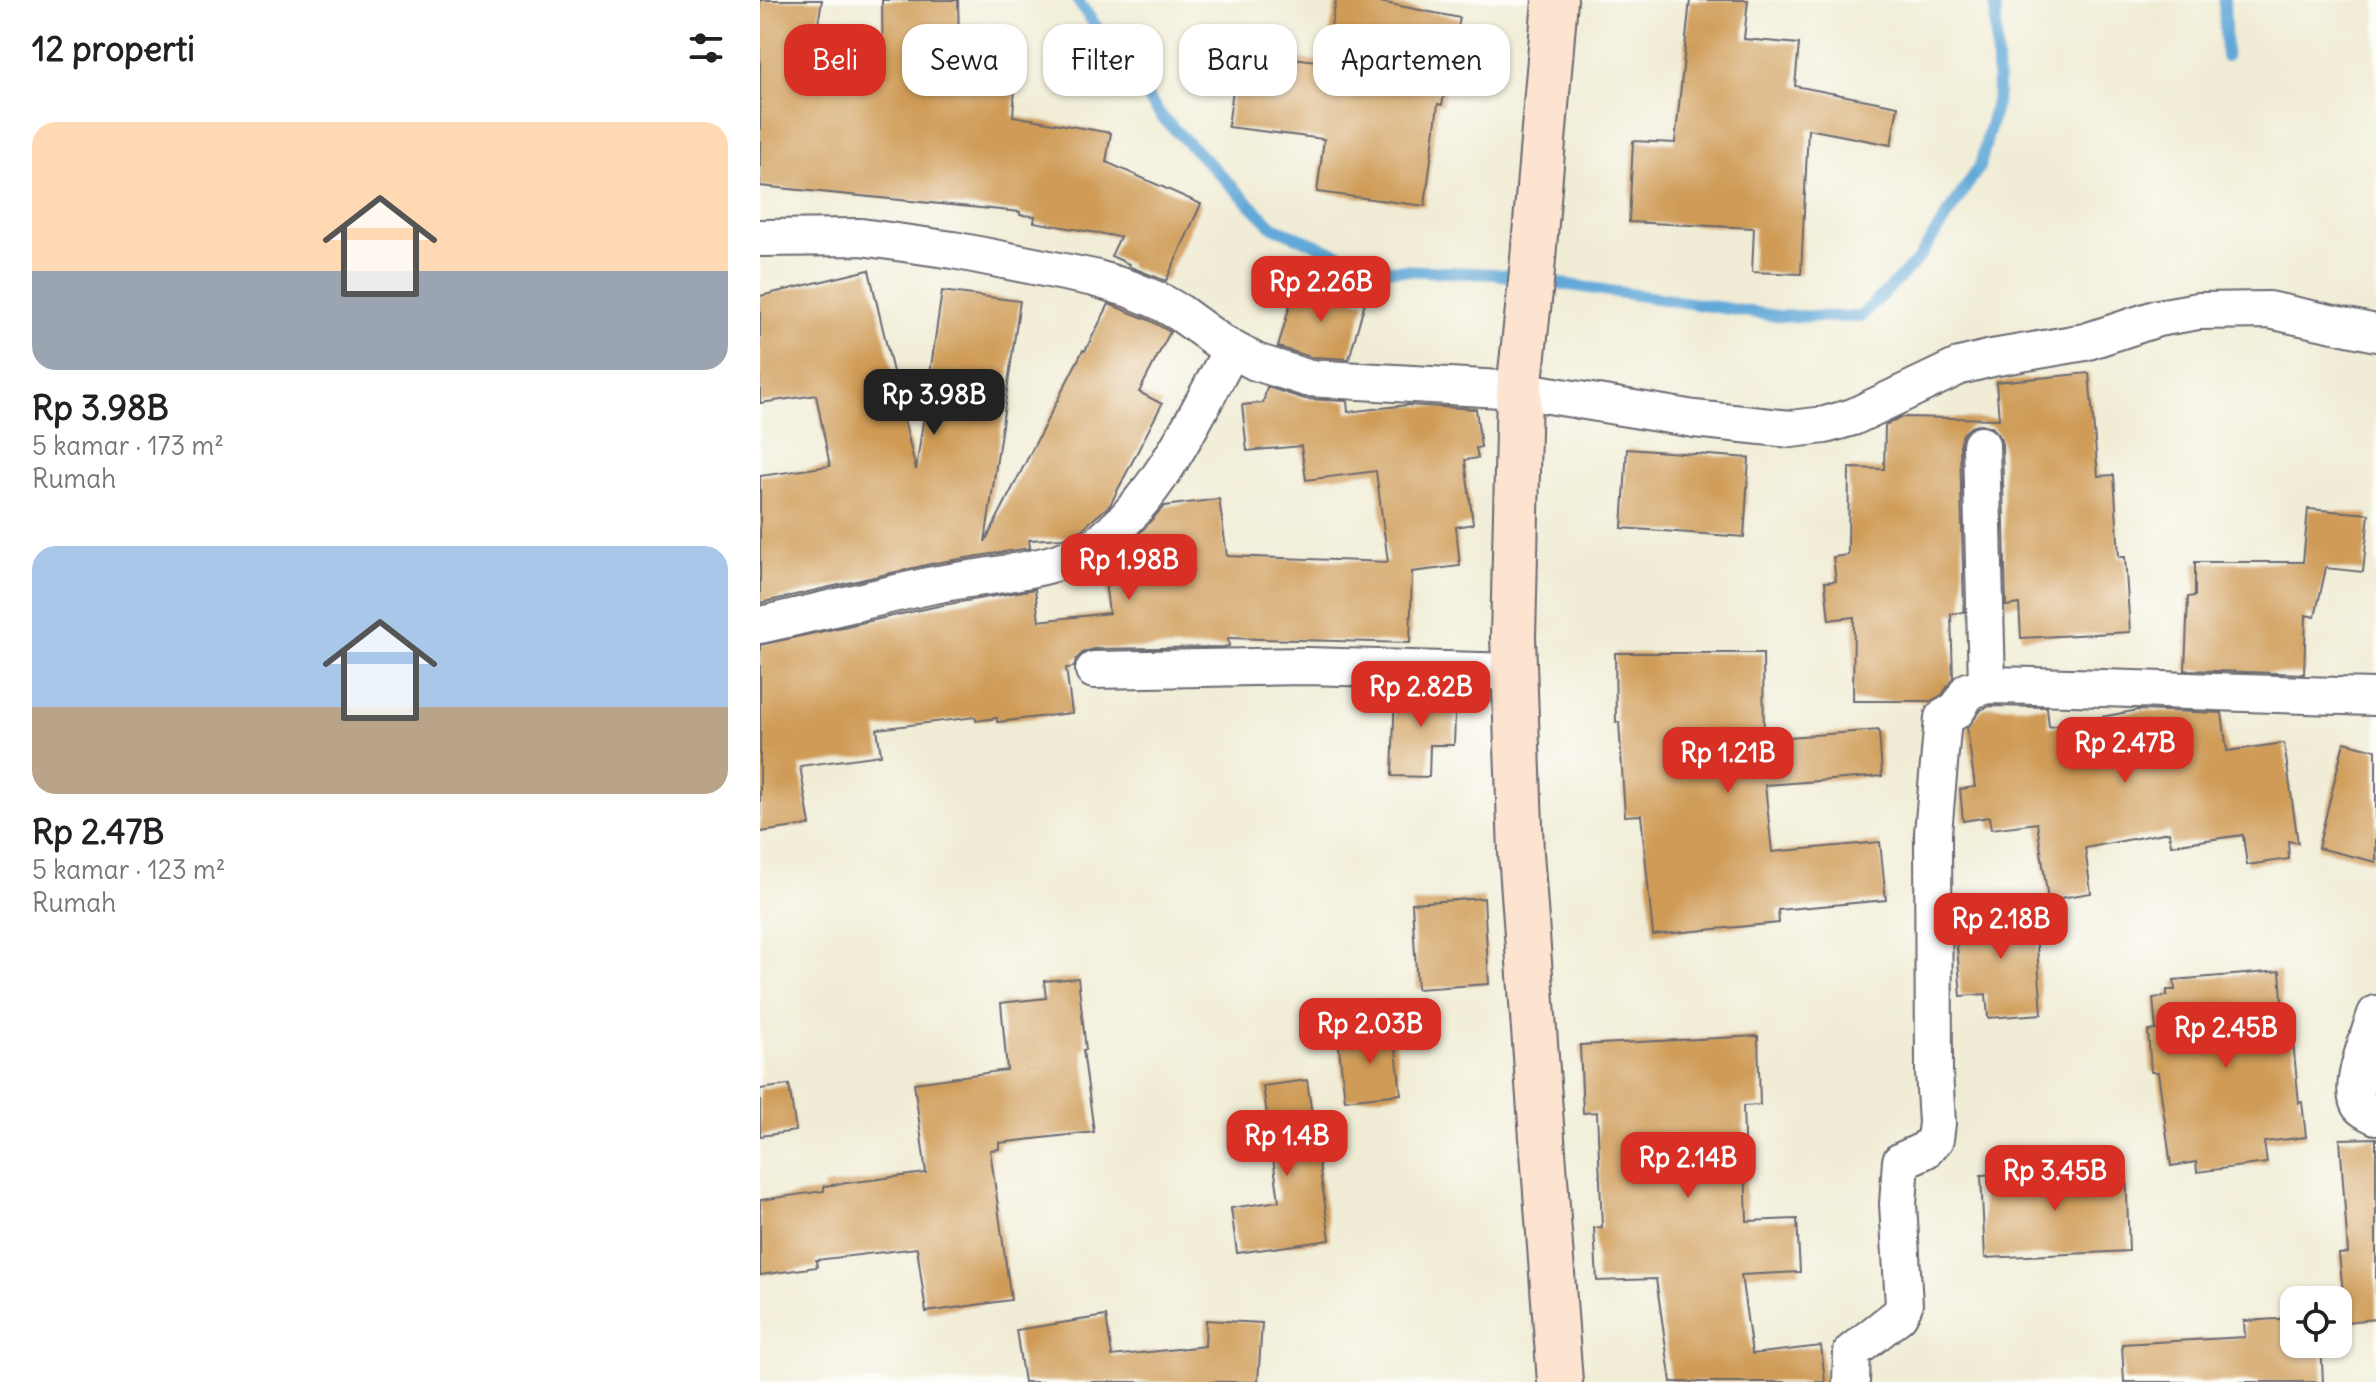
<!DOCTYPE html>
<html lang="id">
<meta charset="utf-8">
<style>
:root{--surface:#fff;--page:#f2f2f2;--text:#202124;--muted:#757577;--accent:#d93025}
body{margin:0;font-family:Delius,sans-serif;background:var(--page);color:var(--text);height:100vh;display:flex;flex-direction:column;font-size:30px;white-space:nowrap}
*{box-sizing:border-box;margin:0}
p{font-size:26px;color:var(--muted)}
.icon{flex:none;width:44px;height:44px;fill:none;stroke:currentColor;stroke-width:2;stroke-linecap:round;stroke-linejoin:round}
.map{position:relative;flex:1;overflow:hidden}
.sheet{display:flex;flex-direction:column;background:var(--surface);width:760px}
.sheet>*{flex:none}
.banner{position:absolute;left:24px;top:24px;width:760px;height:72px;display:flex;gap:16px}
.controls{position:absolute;left:1520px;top:1286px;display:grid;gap:16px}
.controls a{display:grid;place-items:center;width:72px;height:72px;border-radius:16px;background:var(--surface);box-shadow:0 2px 6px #0004;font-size:40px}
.price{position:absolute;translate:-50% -68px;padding:0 18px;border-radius:16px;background:var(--accent);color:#fff;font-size:26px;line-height:52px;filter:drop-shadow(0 2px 4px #0008)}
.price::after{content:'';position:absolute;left:50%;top:48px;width:24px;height:18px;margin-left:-12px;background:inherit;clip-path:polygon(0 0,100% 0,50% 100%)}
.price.selected{background:#222;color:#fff}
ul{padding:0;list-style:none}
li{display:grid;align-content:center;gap:16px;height:424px;padding:0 32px}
li span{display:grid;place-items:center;height:248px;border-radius:24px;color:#555}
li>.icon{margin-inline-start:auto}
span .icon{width:144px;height:144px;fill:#fffc;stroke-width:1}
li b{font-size:34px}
h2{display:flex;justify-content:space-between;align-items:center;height:96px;padding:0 32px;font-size:34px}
.chip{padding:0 28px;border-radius:24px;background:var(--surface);box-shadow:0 2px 6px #0004;font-size:28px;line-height:72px}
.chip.selected{background:var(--accent);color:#fff}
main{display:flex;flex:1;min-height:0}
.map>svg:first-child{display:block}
</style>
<main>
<section class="sheet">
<h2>12 properti<svg class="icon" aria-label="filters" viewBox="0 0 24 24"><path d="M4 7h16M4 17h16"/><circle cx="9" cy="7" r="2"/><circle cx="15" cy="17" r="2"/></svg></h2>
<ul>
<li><span style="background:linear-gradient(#ffd9b3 60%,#9aa5b1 0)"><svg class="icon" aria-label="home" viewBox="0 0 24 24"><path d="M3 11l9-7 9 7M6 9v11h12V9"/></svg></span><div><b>Rp 3.98B</b><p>5 kamar · 173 m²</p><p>Rumah</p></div></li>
<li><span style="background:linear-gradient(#a9c7e8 65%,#b9a48a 0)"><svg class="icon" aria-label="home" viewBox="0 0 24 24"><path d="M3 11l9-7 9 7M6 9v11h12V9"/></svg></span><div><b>Rp 2.47B</b><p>5 kamar · 123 m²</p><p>Rumah</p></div></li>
</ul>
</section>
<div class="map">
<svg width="1616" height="1382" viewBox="0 0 1616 1382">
<rect width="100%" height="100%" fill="#fdfcf7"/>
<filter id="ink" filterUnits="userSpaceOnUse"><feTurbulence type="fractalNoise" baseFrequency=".0125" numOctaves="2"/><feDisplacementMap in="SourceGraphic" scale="16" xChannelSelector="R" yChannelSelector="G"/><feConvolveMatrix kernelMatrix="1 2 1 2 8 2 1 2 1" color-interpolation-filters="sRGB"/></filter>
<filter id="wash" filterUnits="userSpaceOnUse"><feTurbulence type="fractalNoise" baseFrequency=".006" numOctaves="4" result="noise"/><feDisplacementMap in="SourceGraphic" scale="32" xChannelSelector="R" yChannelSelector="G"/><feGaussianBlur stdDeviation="1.8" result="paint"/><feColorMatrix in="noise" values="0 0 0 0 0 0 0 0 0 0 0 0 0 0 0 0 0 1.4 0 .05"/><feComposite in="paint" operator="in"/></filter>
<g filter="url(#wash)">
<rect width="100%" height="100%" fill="#f0ecd5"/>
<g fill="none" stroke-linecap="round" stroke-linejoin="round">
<!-- stream -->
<path stroke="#62a8d8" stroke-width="12" d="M 317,0 L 402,117 L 513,227 L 615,269 L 735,274 L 1017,316 L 1100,317 L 1157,261 L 1220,166 L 1238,94 L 1235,0
M 1464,0 L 1466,56"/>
</g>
<g id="blocks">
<!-- building -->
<path fill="#cf9b57" d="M 0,0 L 62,0 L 50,73 L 123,80 L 122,0 L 198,0 L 200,85 L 255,88 L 253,116 L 351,133 L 346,162 L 441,204 L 406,281 L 368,266 L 369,264 L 351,256 L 360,237 L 274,222 L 275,216 L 260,215 L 260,212 L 0,186 Z
M 576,0 L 610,0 L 700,18 L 682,105 L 678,104 L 665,206 L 557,192 L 564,139 L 468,127 L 478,51 L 564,62 Z
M 930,0 L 988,0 L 984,39 L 1039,44 L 1035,86 L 1138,106 L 1131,145 L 1048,129 L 1041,274 L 992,272 L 994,228 L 869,222 L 873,141 L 915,143 Z
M 109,270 L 156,470 L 182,291 L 260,301 L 225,542 L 323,350 L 325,351 L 349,304 L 389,320 L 410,332 L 379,392 L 402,404 L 350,505 L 321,530 L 303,538 L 269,540 L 270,548 L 263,549 L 175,563 L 0,603 L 0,476 L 70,466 L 56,395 L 0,403 L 0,296 Z
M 536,284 L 605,302 L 589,359 L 551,357 L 518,347 Z
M 1329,373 L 1338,476 L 1354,475 L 1359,557 L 1365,557 L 1370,632 L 1261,638 L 1259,604 L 1246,606 L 1242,444 L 1239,435 L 1232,427 L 1220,424 L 1211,427 L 1203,434 L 1200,445 L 1204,612 L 1191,614 L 1193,678 L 1182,695 L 1171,701 L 1093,701 L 1094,617 L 1069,620 L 1065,582 L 1076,581 L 1073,557 L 1088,555 L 1089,468 L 1124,469 L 1125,425 L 1141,417 L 1239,419 L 1236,382 Z
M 507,387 L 545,399 L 587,401 L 588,412 L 647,405 L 716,409 L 721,447 L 716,448 L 718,458 L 705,460 L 713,524 L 696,527 L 700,566 L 652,572 L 650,643 L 468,638 L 469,646 L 463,647 L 334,649 L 324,652 L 316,659 L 314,667 L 306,668 L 312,713 L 237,722 L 237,718 L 216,721 L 215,717 L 117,729 L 121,755 L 40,766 L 50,825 L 0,832 L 0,645 L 183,605 L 275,589 L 279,621 L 349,613 L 343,565 L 363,551 L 404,506 L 459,499 L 467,556 L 628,562 L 616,471 L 546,480 L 541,446 L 487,451 L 482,405 L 503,403 Z
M 867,449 L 989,458 L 984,537 L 862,528 Z
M 1548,509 L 1609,514 L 1603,572 L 1566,568 L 1555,617 L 1546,615 L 1544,674 L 1425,670 L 1428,597 L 1435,596 L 1435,562 L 1543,562 Z
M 855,653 L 1003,653 L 1004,739 L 1119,730 L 1122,776 L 1005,785 L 1012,852 L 1120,842 L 1126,900 L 1018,910 L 1019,923 L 893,935 L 881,815 L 865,816 L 859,722 L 856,722 Z
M 635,690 L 696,691 L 694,745 L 670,745 L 669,777 L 632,776 Z
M 1230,706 L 1287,707 L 1289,727 L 1378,710 L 1462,713 L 1467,751 L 1524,743 L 1538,843 L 1528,841 L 1529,859 L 1487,865 L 1483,835 L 1411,845 L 1409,832 L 1325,848 L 1331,893 L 1288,900 L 1277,823 L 1231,829 L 1229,817 L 1203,821 L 1200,789 L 1215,787 L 1207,728 L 1222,709 Z
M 1584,742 L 1616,750 L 1616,862 L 1558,848 Z
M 724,898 L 729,984 L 657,989 L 652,903 Z
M 1274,907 L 1282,1014 L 1228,1018 L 1226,994 L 1201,996 L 1195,923 L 1216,922 L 1215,911 Z
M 1520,971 L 1523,1012 L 1530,1011 L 1539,1103 L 1542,1102 L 1546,1137 L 1504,1142 L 1507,1163 L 1437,1172 L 1436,1162 L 1411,1166 L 1398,1072 L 1391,1072 L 1388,1031 L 1396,1030 L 1393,998 L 1407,996 L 1407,990 L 1415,990 L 1414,980 Z
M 318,978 L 326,1050 L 323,1050 L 334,1132 L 239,1143 L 239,1149 L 230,1150 L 251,1300 L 166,1312 L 157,1248 L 56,1260 L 57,1267 L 0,1275 L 0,1200 L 64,1191 L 64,1186 L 166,1173 L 154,1083 L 247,1070 L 241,1003 L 286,998 L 284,981 Z
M 634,1032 L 641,1094 L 585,1100 L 578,1039 Z
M 998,1036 L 1000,1105 L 983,1106 L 987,1221 L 1037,1219 L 1040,1272 L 981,1275 L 992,1354 L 1061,1346 L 1065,1382 L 911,1382 L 896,1279 L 837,1281 L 834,1228 L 842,1227 L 837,1112 L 823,1113 L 820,1045 Z
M 547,1080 L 570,1240 L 477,1253 L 471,1208 L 519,1201 L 503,1086 Z
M 29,1085 L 36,1131 L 0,1136 L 0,1089 Z
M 1616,1138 L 1616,1319 L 1586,1322 L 1579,1254 L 1588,1253 L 1580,1139 Z
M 1366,1168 L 1369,1251 L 1225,1258 L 1221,1175 Z
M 346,1316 L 352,1356 L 445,1346 L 446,1320 L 502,1323 L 498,1382 L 264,1382 L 256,1330 Z
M 1534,1318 L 1534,1344 L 1561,1344 L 1563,1382 L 1364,1382 L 1362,1344 L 1485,1337 L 1484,1321 Z"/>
</g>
</g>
<g filter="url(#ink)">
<use href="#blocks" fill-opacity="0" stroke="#6a6971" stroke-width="2"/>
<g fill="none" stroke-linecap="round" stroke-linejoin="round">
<defs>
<path id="street" d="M 0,238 L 101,237 L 193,250 L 334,278 L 370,289 L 399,301 L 420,313 L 464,345 L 496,362 L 547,378 L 759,390 L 934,419 L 1031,429 L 1065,425 L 1093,417 L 1200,366 L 1232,358 L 1325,342 L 1398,318 L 1438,311 L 1509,310 L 1616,333
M 1221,445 L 1227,685 C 1357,687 1486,694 1616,697
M 0,625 C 60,612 119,596 179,584 C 229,574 308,572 348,536 C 404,487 436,414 472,349
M 334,670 L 547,666 L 755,672
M 1616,1014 C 1610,1033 1587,1090 1600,1106 C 1603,1110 1612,1114 1616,1116
M 1091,1382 L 1092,1352 L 1139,1315 L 1144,1305 L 1138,1204 L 1141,1161 L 1165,1150 L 1175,1139 L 1177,1123 L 1174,1072 L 1173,833 L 1183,718 L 1197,710 L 1208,691 L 1227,685"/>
<path id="secondary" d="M 795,0 L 771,282 L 759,390 L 753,637 L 761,853 L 800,1382"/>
</defs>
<!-- street casing -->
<use href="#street" stroke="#6a6971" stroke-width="40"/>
<!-- secondary casing -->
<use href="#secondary" stroke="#6a6971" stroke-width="48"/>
<!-- street -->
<use href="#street" stroke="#fff" stroke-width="36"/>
<!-- secondary -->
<use href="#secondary" stroke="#fde4d1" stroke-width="44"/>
</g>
</g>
</svg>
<div class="controls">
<a><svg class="icon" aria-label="locate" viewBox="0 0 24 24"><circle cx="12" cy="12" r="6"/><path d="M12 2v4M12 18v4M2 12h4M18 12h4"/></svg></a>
</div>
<b class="price" style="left:561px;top:324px">Rp 2.26B</b>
<b class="price selected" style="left:174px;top:437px">Rp 3.98B</b>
<b class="price" style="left:369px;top:602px">Rp 1.98B</b>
<b class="price" style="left:661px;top:729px">Rp 2.82B</b>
<b class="price" style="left:1365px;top:785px">Rp 2.47B</b>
<b class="price" style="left:968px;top:795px">Rp 1.21B</b>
<b class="price" style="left:1241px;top:961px">Rp 2.18B</b>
<b class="price" style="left:610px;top:1066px">Rp 2.03B</b>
<b class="price" style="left:1466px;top:1070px">Rp 2.45B</b>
<b class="price" style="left:527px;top:1178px">Rp 1.4B</b>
<b class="price" style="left:928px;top:1200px">Rp 2.14B</b>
<b class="price" style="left:1295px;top:1213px">Rp 3.45B</b>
<div class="banner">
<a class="chip selected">Beli</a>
<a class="chip">Sewa</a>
<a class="chip">Filter</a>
<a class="chip">Baru</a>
<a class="chip">Apartemen</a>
</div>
</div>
</main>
